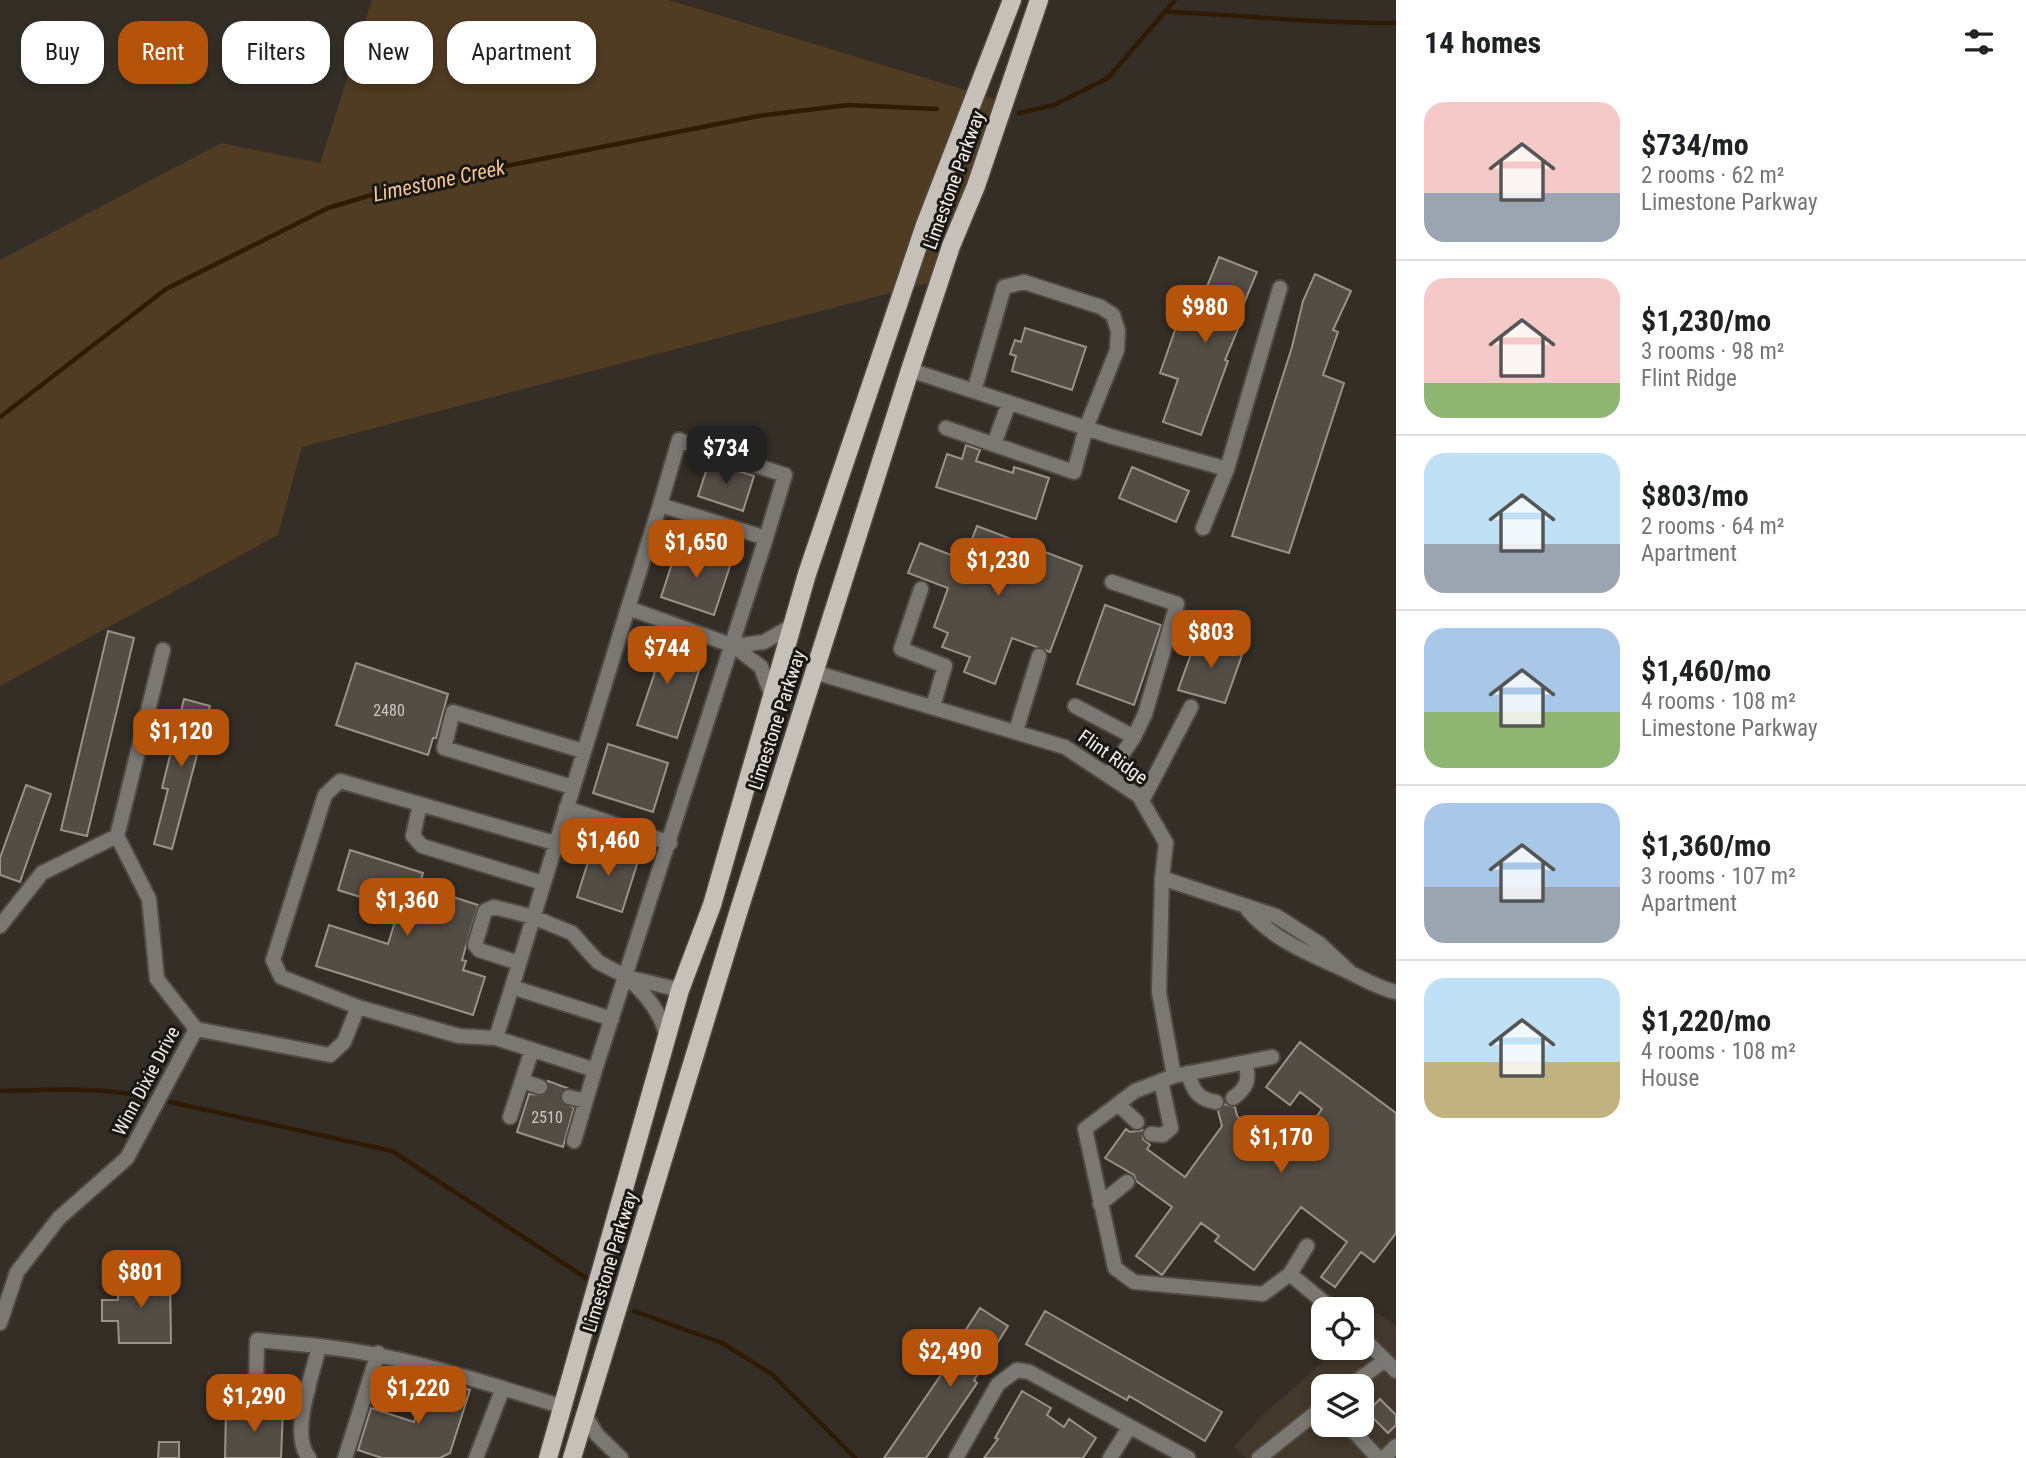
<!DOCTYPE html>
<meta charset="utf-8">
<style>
:root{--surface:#fff;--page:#f2f2f2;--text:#202124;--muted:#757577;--line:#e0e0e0;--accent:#b45309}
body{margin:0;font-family:"Roboto Condensed",sans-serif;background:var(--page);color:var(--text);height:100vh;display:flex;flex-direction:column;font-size:26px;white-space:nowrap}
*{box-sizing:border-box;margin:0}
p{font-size:23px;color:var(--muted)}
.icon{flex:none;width:38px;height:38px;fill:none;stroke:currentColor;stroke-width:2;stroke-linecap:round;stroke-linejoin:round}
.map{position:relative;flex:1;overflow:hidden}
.side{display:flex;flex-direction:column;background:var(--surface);width:630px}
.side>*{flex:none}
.top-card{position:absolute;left:21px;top:21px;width:665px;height:63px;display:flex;gap:14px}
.fabs{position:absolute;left:1311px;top:1297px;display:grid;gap:14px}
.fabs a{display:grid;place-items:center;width:63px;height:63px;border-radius:14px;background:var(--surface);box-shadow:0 4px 10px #0003;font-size:35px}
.price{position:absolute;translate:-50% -60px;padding:0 16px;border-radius:14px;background:var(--accent);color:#fff;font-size:23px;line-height:46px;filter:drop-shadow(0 2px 4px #0008)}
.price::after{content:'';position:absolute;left:50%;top:42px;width:21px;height:16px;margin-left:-10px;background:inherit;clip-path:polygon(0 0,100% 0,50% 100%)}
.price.active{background:#222;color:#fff}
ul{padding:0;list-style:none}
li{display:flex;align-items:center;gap:21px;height:175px;padding:0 28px}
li+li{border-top:2px solid var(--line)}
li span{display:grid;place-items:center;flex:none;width:196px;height:140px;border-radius:21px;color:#555}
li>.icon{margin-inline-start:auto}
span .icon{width:84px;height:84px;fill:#fffc;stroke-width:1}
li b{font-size:30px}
h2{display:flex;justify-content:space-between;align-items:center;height:84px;padding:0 28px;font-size:30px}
.chip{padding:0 24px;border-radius:21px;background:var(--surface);box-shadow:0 4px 10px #0003;font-size:24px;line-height:63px}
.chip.active{background:var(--accent);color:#fff}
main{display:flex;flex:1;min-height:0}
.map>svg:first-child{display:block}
</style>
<main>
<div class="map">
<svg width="1396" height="1458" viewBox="0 0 1396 1458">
<rect width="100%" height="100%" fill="#342e27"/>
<!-- built -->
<path fill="#42382c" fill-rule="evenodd" d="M 1377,1313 L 1396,1326 L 1396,1458 L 1246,1458 L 1234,1446 L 1265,1413 L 1339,1348 L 1362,1348 L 1362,1327 ZM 1323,1386 L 1362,1386 L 1362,1424 L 1323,1424 Z"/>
<!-- green -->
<path fill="#503b23" d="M 372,0 L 669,0 L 995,99 L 936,281 L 302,447 L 278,535 L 0,686 L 0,260 L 221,143 L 320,163 Z"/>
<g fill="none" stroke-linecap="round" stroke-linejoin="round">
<!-- stream -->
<path stroke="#2e1b02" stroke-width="4.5" d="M 1168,12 C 1244,15 1320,24 1396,23
M 1019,113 L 1054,105 L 1108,78 L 1175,0
M 0,417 L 166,289 L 328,208 L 395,188 L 758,116 L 848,105 L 937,109
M 0,1091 C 49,1089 99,1087 147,1097
M 170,1102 L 392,1151 L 586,1278
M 634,1311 L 722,1343 L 772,1374 L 855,1458"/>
</g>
<!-- building -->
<path fill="#544d46" stroke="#99928a" stroke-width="2" d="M 1219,257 L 1257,272 L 1239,315 L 1243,317 L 1225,360 L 1228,361 L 1201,435 L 1163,422 L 1178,379 L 1160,373 L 1188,293 L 1202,299 Z
M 1315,274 L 1351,291 L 1333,330 L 1338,332 L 1323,375 L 1344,383 L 1289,553 L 1232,536 L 1292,347 L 1303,301 Z
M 1025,328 L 1086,347 L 1072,390 L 1012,371 L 1016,356 L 1010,354 L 1015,340 L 1021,342 Z
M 966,445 L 980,450 L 976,461 L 1013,473 L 1014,467 L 1049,478 L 1036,519 L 936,487 L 947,454 L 962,459 Z
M 709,462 L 754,476 L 743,511 L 698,496 Z
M 1132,467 L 1189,491 L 1176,522 L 1119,498 Z
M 977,526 L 1082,566 L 1050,652 L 1012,638 L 995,684 L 964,672 L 970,657 L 942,647 L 948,633 L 934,627 L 948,588 L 908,573 L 920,543 L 964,560 Z
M 678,545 L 731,563 L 714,615 L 661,597 Z
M 1105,605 L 1161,625 L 1134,705 L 1077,684 Z
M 108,631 L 134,638 L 87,836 L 61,830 Z
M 1212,635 L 1230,642 L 1228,650 L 1242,655 L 1225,703 L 1178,690 L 1196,640 L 1209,644 Z
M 649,639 L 703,658 L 677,738 L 637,725 L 655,672 L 633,665 L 640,644 Z
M 356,663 L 448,694 L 436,738 L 433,738 L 428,755 L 336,725 Z
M 184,699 L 210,706 L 172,849 L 154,844 L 168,789 L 162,788 Z
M 608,744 L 668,763 L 653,812 L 593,793 Z
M 26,785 L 51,794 L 20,882 L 0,875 L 0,858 Z
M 594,843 L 639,858 L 622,912 L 577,897 Z
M 350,850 L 423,873 L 419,886 L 478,905 L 462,960 L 466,961 L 463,970 L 485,977 L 473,1015 L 316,966 L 329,925 L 388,944 L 399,909 L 338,890 Z
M 1300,1042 L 1396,1113 L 1396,1233 L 1374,1262 L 1361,1252 L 1335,1287 L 1321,1277 L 1347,1242 L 1301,1207 L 1254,1270 L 1215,1241 L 1219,1236 L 1201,1223 L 1162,1275 L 1136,1256 L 1172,1207 L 1136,1181 L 1134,1175 L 1105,1158 L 1126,1129 L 1130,1132 L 1143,1130 L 1143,1139 L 1150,1145 L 1147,1149 L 1185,1177 L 1222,1126 L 1218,1111 L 1225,1104 L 1235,1107 L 1237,1116 L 1260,1134 L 1263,1143 L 1285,1159 L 1322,1109 L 1300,1092 L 1290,1105 L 1266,1087 Z
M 548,1081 L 567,1088 L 562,1091 L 560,1100 L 574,1108 L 563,1147 L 517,1132 L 529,1094 L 546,1095 L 549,1089 Z
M 170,1277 L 171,1343 L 119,1343 L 118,1321 L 102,1321 L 102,1300 L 118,1300 L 118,1278 Z
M 980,1308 L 1008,1326 L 974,1380 L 977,1383 L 926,1458 L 884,1458 L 954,1356 L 950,1354 Z
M 1045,1311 L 1222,1412 L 1205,1441 L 1129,1396 L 1127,1400 L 1026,1344 Z
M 429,1377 L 470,1390 L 450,1453 L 440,1458 L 382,1458 L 358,1450 L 371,1408 L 414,1422 Z
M 1022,1391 L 1051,1408 L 1047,1415 L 1064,1427 L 1069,1419 L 1096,1438 L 1083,1458 L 984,1458 L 998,1439 L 995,1438 Z
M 1380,1399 L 1396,1415 L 1396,1425 L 1388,1433 L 1367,1412 Z
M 226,1409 L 283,1410 L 281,1458 L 225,1458 Z
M 159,1442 L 179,1442 L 179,1458 L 158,1458 Z"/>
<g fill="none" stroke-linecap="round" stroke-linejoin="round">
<!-- minor-tunnel -->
<path stroke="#504b44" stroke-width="14" stroke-dasharray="14 7" stroke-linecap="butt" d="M 540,1087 L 569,1097"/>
<defs>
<path id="minor" d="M 910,370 L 1110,436 L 1227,469
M 946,428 L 1074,472 L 1086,428 L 1117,350 L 1118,331 L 1113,315 L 1101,307 L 1024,282 L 1004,287 L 974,391
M 994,444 L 1009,403
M 660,505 L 679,440 L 785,475 L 766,538
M 1203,528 L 1227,469 L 1280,288
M 921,589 L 901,649 L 945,666 L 933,706
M 734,646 L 764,642 L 792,626
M 163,650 L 117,836 L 149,899 L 157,979 L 196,1029
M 814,672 L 1065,747 L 1139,796 L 1166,843 L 1162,878 L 1276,916 L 1320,944 L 1351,973
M 1075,706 L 1134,737
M 1016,731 L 1039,656
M 1108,775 L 1134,737 L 1145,714 L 1177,604 L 1112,582
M 572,787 L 444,748 L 453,712 L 583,751
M 1142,801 L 1191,707
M 420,804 L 413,836 L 422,846 L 543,883
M 566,808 L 670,843
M 555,843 L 340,781 L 325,795 L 273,960 L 281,977 L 358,1007 L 459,1036 L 496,1038 L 595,1070 L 766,538 L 660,505 L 628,608
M 1162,878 L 1159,992 L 1174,1076 L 1135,1091 L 1085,1129 L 1115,1268 L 1134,1282 L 1263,1294 L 1290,1274 L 1332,1309
M 1247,909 C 1275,942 1313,955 1351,973 C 1367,981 1379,988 1396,992
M 0,926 L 42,873 L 117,836
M 519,963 L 479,950 L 475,945 L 485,911 L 494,907 L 533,917 L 572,933 L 598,962 L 627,977 L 680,990
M 628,978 C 647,996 661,1012 667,1038
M 512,987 L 628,608 L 734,646 L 761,667 L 772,696
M 196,1029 L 330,1055 L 344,1042 L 358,1007
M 496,1038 L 512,987 L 612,1019
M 1188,1073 C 1193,1090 1197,1099 1216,1102
M 1174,1076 L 1272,1057
M 522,1081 L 540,1087
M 569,1097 L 586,1101
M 1233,1098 C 1248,1087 1249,1080 1246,1063
M 1118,1104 L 1137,1122
M 510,1117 L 532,1050
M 1151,1134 L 1163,1135 L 1171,1128 L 1161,1081
M 574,1141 L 595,1070
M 1100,1204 L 1127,1182
M 1290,1274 L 1307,1246
M 0,1323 L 17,1272 L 59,1218 L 127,1158 L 196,1029
M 1362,1337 L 1396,1371
M 1350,1386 L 1385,1360
M 308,1390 L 256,1387 L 257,1340 L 319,1346
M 585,1415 L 597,1435 L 621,1458
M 1347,1424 L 1378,1458
M 309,1458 C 289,1434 313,1375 319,1346 C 406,1356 480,1381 563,1407
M 345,1458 L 378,1353
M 476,1458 L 503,1388
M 956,1458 L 998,1384 L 1017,1370 L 1029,1372 L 1188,1458
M 1110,1458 L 1129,1428
M 1259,1458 L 1323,1407
M 1384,1458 L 1396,1446"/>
<path id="major" d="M 548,1458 L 680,990 L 712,905 L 807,574 L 925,225 L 1012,0
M 572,1458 L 738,913 L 910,370 L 951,246 L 976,186 L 1039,0"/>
</defs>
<!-- minor casing -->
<use href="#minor" stroke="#4f4942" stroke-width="18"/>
<!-- major casing -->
<use href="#major" stroke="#4f4942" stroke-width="21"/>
<!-- minor -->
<use href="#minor" stroke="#7b7874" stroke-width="14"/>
<!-- major -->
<use href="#major" stroke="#c7c0b9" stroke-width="18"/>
</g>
<g text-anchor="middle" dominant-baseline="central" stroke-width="6" stroke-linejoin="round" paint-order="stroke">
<!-- number labels -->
<g font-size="16" fill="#cac6c1">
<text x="389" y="710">2480</text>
<text x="547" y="1117">2510</text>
</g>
<!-- street labels -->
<g font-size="19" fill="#f2eeea" stroke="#191714">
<text transform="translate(954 180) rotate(-70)">Limestone Parkway</text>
<text transform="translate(777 720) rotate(-72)">Limestone Parkway</text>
<text transform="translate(1113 757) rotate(35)">Flint Ridge</text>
<text transform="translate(146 1081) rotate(-62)">Winn Dixie Drive</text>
<text transform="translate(610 1262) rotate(-73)">Limestone Parkway</text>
</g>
<!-- water labels -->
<g font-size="21" font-style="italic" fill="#f9c78f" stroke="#191714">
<text transform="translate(439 181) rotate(-12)">Limestone Creek</text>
</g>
</g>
</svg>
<div class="fabs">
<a><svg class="icon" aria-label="locate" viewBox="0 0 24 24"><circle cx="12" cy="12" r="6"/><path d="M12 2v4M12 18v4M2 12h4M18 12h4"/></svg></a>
<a><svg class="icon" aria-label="layers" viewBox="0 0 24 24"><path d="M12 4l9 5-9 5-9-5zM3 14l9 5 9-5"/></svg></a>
</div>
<b class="price" style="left:1205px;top:345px">$980</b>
<b class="price active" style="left:726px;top:486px">$734</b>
<b class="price" style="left:696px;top:580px">$1,650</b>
<b class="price" style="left:998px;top:598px">$1,230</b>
<b class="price" style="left:1211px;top:670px">$803</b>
<b class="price" style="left:667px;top:686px">$744</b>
<b class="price" style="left:181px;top:769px">$1,120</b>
<b class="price" style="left:608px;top:878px">$1,460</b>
<b class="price" style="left:407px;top:938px">$1,360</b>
<b class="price" style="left:1281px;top:1175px">$1,170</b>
<b class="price" style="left:141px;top:1310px">$801</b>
<b class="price" style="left:950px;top:1389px">$2,490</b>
<b class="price" style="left:418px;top:1426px">$1,220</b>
<b class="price" style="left:254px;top:1434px">$1,290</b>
<div class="top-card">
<a class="chip">Buy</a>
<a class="chip active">Rent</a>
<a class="chip">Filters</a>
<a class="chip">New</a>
<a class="chip">Apartment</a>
</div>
</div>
<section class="side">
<h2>14 homes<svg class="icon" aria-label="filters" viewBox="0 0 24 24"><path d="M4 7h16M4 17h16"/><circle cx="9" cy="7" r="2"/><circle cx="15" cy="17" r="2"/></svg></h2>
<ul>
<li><span style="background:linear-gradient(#f6c9c9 65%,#9aa5b1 0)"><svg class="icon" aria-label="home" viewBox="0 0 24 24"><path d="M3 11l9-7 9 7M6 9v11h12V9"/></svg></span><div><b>$734/mo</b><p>2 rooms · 62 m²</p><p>Limestone Parkway</p></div></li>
<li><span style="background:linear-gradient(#f6c9c9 75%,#8fb573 0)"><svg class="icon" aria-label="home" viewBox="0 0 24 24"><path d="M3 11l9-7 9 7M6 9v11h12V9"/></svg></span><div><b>$1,230/mo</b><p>3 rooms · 98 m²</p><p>Flint Ridge</p></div></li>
<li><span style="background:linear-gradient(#bfe0f5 65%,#9aa5b1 0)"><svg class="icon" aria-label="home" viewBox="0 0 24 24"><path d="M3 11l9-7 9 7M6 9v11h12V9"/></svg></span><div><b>$803/mo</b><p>2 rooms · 64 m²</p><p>Apartment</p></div></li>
<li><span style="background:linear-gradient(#a9c7e8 60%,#8fb573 0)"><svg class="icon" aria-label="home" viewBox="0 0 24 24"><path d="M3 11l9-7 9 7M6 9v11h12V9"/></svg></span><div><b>$1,460/mo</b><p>4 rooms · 108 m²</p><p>Limestone Parkway</p></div></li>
<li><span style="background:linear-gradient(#a9c7e8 60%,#9aa5b1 0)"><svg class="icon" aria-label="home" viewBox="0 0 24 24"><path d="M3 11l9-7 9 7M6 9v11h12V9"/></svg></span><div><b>$1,360/mo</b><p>3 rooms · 107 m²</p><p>Apartment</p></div></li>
<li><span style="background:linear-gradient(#bfe0f5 60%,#c2b280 0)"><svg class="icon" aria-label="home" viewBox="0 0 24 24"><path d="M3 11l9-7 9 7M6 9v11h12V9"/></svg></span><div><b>$1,220/mo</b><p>4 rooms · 108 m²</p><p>House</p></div></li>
</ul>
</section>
</main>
